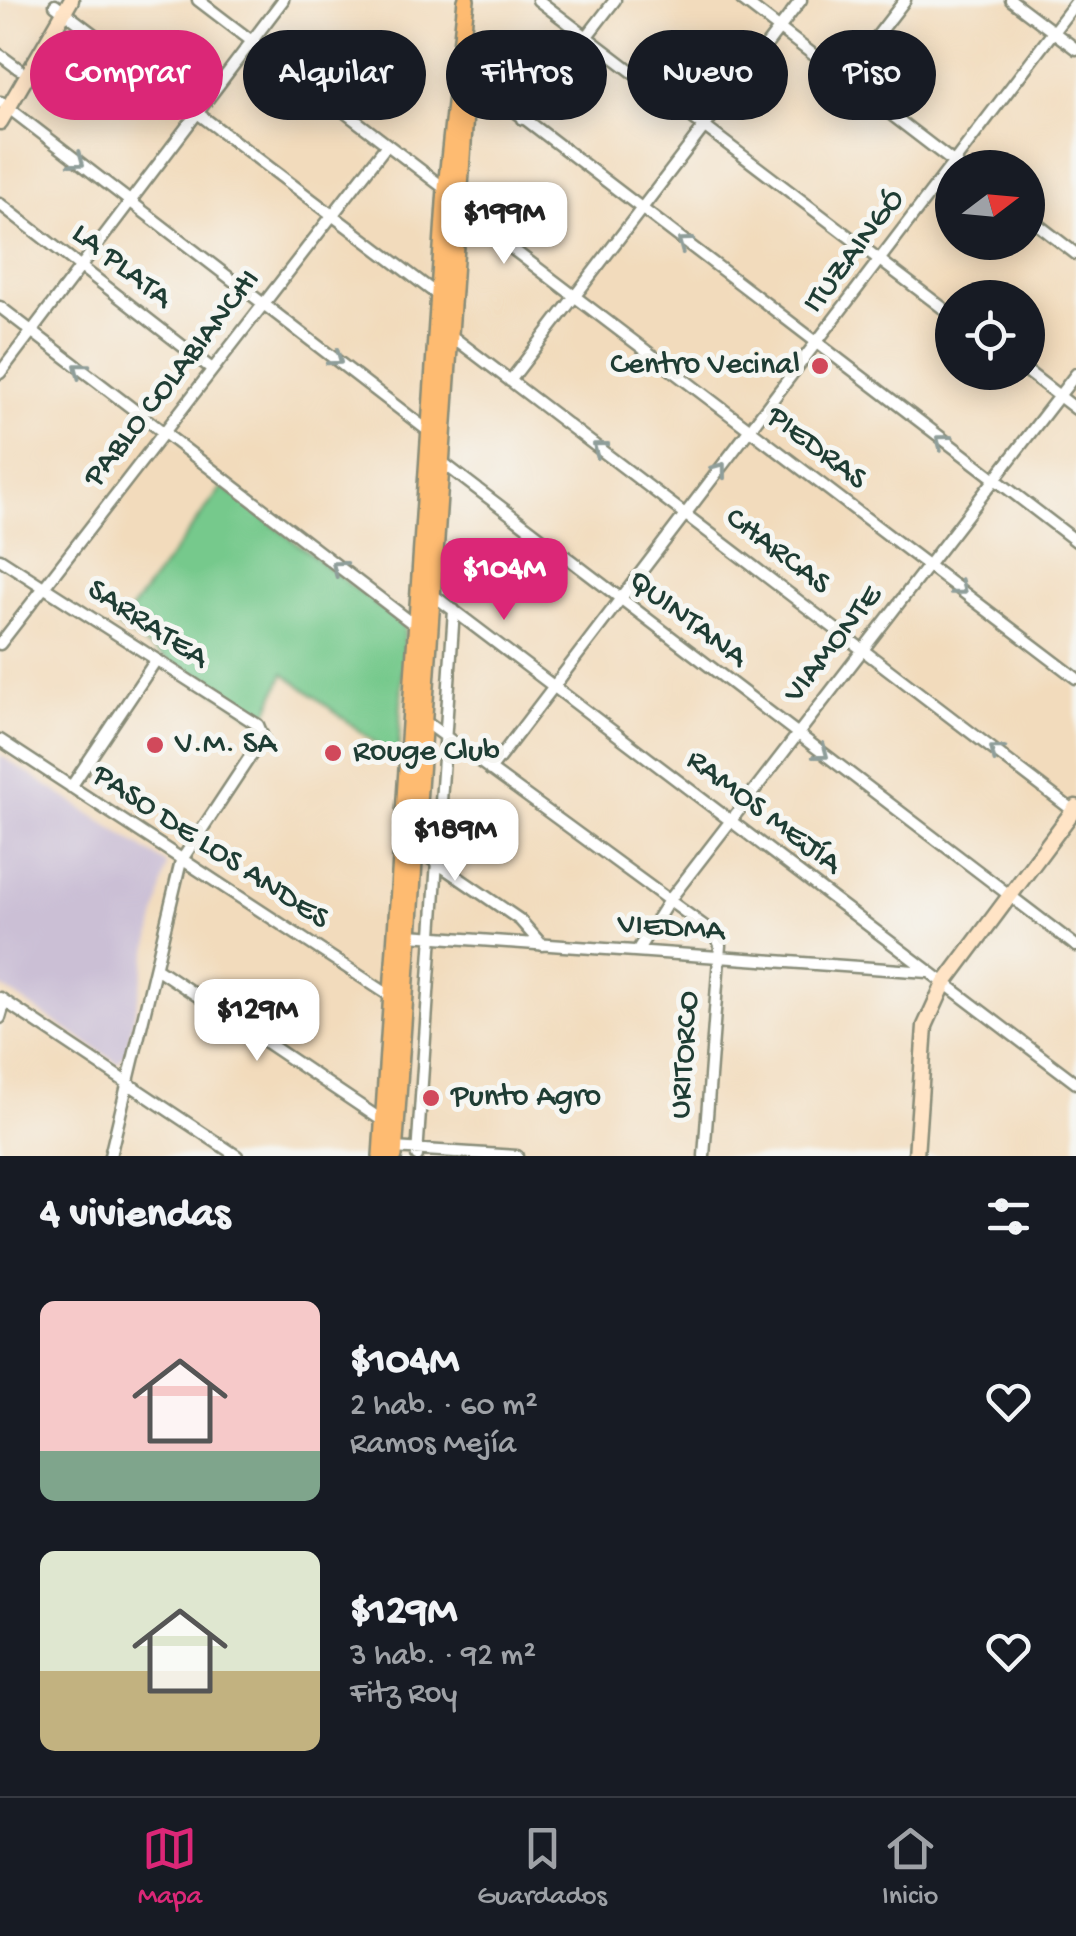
<!DOCTYPE html>
<html lang="es">
<meta charset="utf-8">
<style>
:root{--surface:#171b24;--page:#20242c;--text:#f1f3f6;--muted:#9ea1a6;--line:#363941;--accent:#db2777}
body{margin:0;font-family:"Gochi Hand",sans-serif;background:var(--page);color:var(--text);height:100vh;display:flex;flex-direction:column;font-size:38px;white-space:nowrap}
*{box-sizing:border-box;margin:0}
p{font-size:32px;color:var(--muted)}
.icon{flex:none;width:55px;height:55px;fill:none;stroke:currentColor;stroke-width:2;stroke-linecap:round;stroke-linejoin:round}
.map{position:relative;height:1156px;overflow:hidden}
.details{display:flex;flex-direction:column;background:var(--surface);flex:1}
.details>*{flex:none}
.hud{position:absolute;left:30px;top:30px;width:1018px;height:90px;display:flex;gap:20px}
.needle{width:65px;rotate:74deg}
.fabs{position:absolute;left:935px;top:150px;display:grid;gap:20px}
.fabs a{display:grid;place-items:center;width:110px;height:110px;border-radius:50%;background:var(--surface);box-shadow:0 5px 25px #0003;font-size:50px}
.price{position:absolute;translate:-50% -85px;padding:0 22px;border-radius:20px;background:#fff;color:#222;font-size:32px;line-height:65px;filter:drop-shadow(0 2px 5px #0008)}
.price::after{content:'';position:absolute;left:50%;top:60px;width:30px;height:22px;margin-left:-15px;background:inherit;clip-path:polygon(0 0,100% 0,50% 100%)}
.price.selected{background:var(--accent);color:#fff}
ul{padding:0;list-style:none}
li{display:flex;align-items:center;gap:30px;height:250px;padding:0 40px}
li span{display:grid;place-items:center;flex:none;width:280px;height:200px;border-radius:15px;color:#555}
li>.icon{margin-inline-start:auto}
span .icon{width:120px;height:120px;fill:#fffc;stroke-width:1}
li b{font-size:42px}
h2{display:flex;justify-content:space-between;align-items:center;height:120px;padding:0 40px;font-size:42px}
.tag{padding:0 35px;border-radius:45px;background:var(--surface);box-shadow:0 5px 25px #0003;font-size:35px;line-height:90px}
.tag.selected{background:var(--accent);color:#fff}
.menu{display:flex;justify-content:space-around;align-items:center;height:140px;border-top:2px solid var(--line);background:var(--surface);font-size:28px;color:var(--muted)}
.menu a{display:grid;justify-items:center;gap:5px}
.menu .selected{color:var(--accent)}
.map>svg:first-child{display:block}
</style>
<div class="map">
<svg width="1076" height="1156" viewBox="0 0 1076 1156">
<rect width="100%" height="100%" fill="#f6f6f2"/>
<filter id="ink" filterUnits="userSpaceOnUse"><feTurbulence type="fractalNoise" baseFrequency=".01" numOctaves="2"/><feDisplacementMap in="SourceGraphic" scale="20" xChannelSelector="R" yChannelSelector="G"/><feConvolveMatrix kernelMatrix="1 2 1 2 8 2 1 2 1" color-interpolation-filters="sRGB"/></filter>
<filter id="wash" filterUnits="userSpaceOnUse"><feTurbulence type="fractalNoise" baseFrequency=".0048" numOctaves="4" result="noise"/><feDisplacementMap in="SourceGraphic" scale="40" xChannelSelector="R" yChannelSelector="G"/><feGaussianBlur stdDeviation="2.25" result="paint"/><feColorMatrix in="noise" values="0 0 0 0 0 0 0 0 0 0 0 0 0 0 0 0 0 1.4 0 .05"/><feComposite in="paint" operator="in"/></filter>
<g filter="url(#wash)">
<rect width="100%" height="100%" fill="#f2dbbc"/>
<!-- industrial -->
<path fill="#cbbfd5" d="M 0,755 L 167,864 L 126,1053 L 118,1063 L 0,986 Z"/>
<!-- green -->
<path fill="#76c98c" stroke="#4a8360" stroke-width="2.5" d="M 223,486 L 405,627 L 398,760 L 284,673 L 263,723 L 118,627 Z"/>
</g>
<g filter="url(#ink)">
<g fill="none" stroke-linecap="round" stroke-linejoin="round">
<defs>
<path id="minor" d="M 198,0 L 448,191
M 538,0 L 952,315
M 742,0 L 961,168
M 1011,0 L 1076,49
M 55,5 L 439,296
M 0,55 L 19,69
M 469,76 L 1076,541
M 844,79 L 905,0
M 1,102 L 431,433
M 523,119 L 615,0
M 0,204 L 212,369
M 456,206 L 1076,678
M 1028,217 L 1076,254
M 0,307 L 416,626
M 449,334 L 1075,812
M 1028,372 L 1076,409
M 0,373 L 283,0
M 510,381 L 801,0
M 438,459 L 1076,946
M 0,559 L 258,725 L 263,737 L 181,861 L 110,1156
M 432,594 L 1076,1083
M 0,644 L 386,146
M 423,720 L 715,934 L 720,945 L 704,1156
M 0,740 L 392,997
M 490,770 L 1076,2
M 71,787 L 156,660
M 415,848 L 520,920 L 542,945
M 409,935 L 928,972
M 637,951 L 668,902 L 1076,374
M 156,968 L 383,1121
M 0,998 L 237,1156
M 0,1018 L 5,1001
M 394,1148 L 517,1156
M 417,1156 L 454,610"/>
<path id="secondary" d="M 0,122 L 71,0
M 916,1156 L 925,1026 L 944,984 L 1076,807"/>
<path id="primary" d="M 381,1156 L 446,188 L 466,0
M 394,1156 L 466,99"/>
</defs>
<!-- minor casing -->
<use href="#minor" stroke="#888c78" stroke-width="15"/>
<!-- secondary casing -->
<use href="#secondary" stroke="#888c78" stroke-width="19"/>
<!-- primary casing -->
<use href="#primary" stroke="#888c78" stroke-width="20"/>
<!-- minor -->
<use href="#minor" stroke="#fff" stroke-width="10"/>
<!-- secondary -->
<use href="#secondary" stroke="#ffe4c6" stroke-width="14"/>
<!-- primary -->
<use href="#primary" stroke="#febb71" stroke-width="15"/>
</g>
<!-- one-way arrows -->
<defs><path id="oneway-chevron" d="M-2-3.5L2.5 0L-2 3.5" fill="none" stroke-width="1.6" stroke-linecap="round" stroke-linejoin="round" transform="scale(2.5)"/></defs>
<g stroke="#8f9e9a">
<use href="#oneway-chevron" transform="translate(78 161) rotate(37)"/>
<use href="#oneway-chevron" transform="translate(684 243) rotate(-143)"/>
<use href="#oneway-chevron" transform="translate(336 359) rotate(36)"/>
<use href="#oneway-chevron" transform="translate(80 369) rotate(-142)"/>
<use href="#oneway-chevron" transform="translate(942 441) rotate(-143)"/>
<use href="#oneway-chevron" transform="translate(599 448) rotate(-143)"/>
<use href="#oneway-chevron" transform="translate(720 469) rotate(-53)"/>
<use href="#oneway-chevron" transform="translate(338 567) rotate(-143)"/>
<use href="#oneway-chevron" transform="translate(960 589) rotate(38)"/>
<use href="#oneway-chevron" transform="translate(996 751) rotate(-142)"/>
<use href="#oneway-chevron" transform="translate(822 753) rotate(37)"/>
</g>
</g>
<!-- markers -->
<g fill="#d1495b" stroke="#f6f6f2" stroke-width="4">
<circle cx="820" cy="366" r="10"/>
<circle cx="155" cy="745" r="10"/>
<circle cx="333" cy="753" r="10"/>
<circle cx="431" cy="1098" r="10"/>
</g>
<g text-anchor="middle" dominant-baseline="central" stroke-width="10" stroke-linejoin="round" paint-order="stroke">
<!-- street labels -->
<g font-size="32" fill="#1f3d34" stroke="#f6f6f2">
<text transform="translate(855 252) rotate(-53)">ITUZAINGÓ</text>
<text transform="translate(121 267) rotate(38)">LA PLATA</text>
<text transform="translate(173 379) rotate(-52)">PABLO COLABIANCHI</text>
<text transform="translate(816 449) rotate(37)">PIEDRAS</text>
<text transform="translate(777 552) rotate(37)">CHARCAS</text>
<text transform="translate(687 620) rotate(37)">QUINTANA</text>
<text transform="translate(147 625) rotate(33)">SARRATEA</text>
<text transform="translate(834 645) rotate(-52)">VIAMONTE</text>
<text transform="translate(763 813) rotate(37)">RAMOS MEJÍA</text>
<text transform="translate(210 848) rotate(33)">PASO DE LOS ANDES</text>
<text transform="translate(671 929) rotate(4)">VIEDMA</text>
<text transform="translate(686 1055) rotate(-86)">URITORCO</text>
</g>
<!-- poi labels -->
<g font-size="32" fill="#1f3d34" stroke="#f6f6f2" text-anchor="start">
<text x="800" y="366" text-anchor="end">Centro Vecinal</text>
<text x="175" y="745">V.M. SA</text>
<text x="353" y="753">Rouge Club</text>
<text x="451" y="1098">Punto Agro</text>
</g>
</g>
</svg>
<div class="fabs">
<a><svg class="needle" viewBox="-14 -14 28 28"><path d="M0-13l5 13h-10z" fill="#e53935"/><path d="M0 13l5-13h-10z" fill="#9ea1a6"/></svg></a>
<a><svg class="icon" aria-label="locate" viewBox="0 0 24 24"><circle cx="12" cy="12" r="6"/><path d="M12 2v4M12 18v4M2 12h4M18 12h4"/></svg></a>
</div>
<b class="price" style="left:504px;top:267px">$199M</b>
<b class="price selected" style="left:504px;top:623px">$104M</b>
<b class="price" style="left:455px;top:884px">$189M</b>
<b class="price" style="left:257px;top:1064px">$129M</b>
<div class="hud">
<a class="tag selected">Comprar</a>
<a class="tag">Alquilar</a>
<a class="tag">Filtros</a>
<a class="tag">Nuevo</a>
<a class="tag">Piso</a>
</div>
</div>
<section class="details">
<h2>4 viviendas<svg class="icon" aria-label="filters" viewBox="0 0 24 24"><path d="M4 7h16M4 17h16"/><circle cx="9" cy="7" r="2"/><circle cx="15" cy="17" r="2"/></svg></h2>
<ul>
<li><span style="background:linear-gradient(#f6c9c9 75%,#7fa58c 0)"><svg class="icon" aria-label="home" viewBox="0 0 24 24"><path d="M3 11l9-7 9 7M6 9v11h12V9"/></svg></span><div><b>$104M</b><p>2 hab. · 60 m²</p><p>Ramos Mejía</p></div><svg class="icon" aria-label="heart" viewBox="0 0 24 24"><path d="M12 20l-8-8c-3-5 5-10 8-4 3-6 11-1 8 4z"/></svg></li>
<li><span style="background:linear-gradient(#dfe7d0 60%,#c2b280 0)"><svg class="icon" aria-label="home" viewBox="0 0 24 24"><path d="M3 11l9-7 9 7M6 9v11h12V9"/></svg></span><div><b>$129M</b><p>3 hab. · 92 m²</p><p>Fitz Roy</p></div><svg class="icon" aria-label="heart" viewBox="0 0 24 24"><path d="M12 20l-8-8c-3-5 5-10 8-4 3-6 11-1 8 4z"/></svg></li>
</ul>
</section>
<nav class="menu">
<a class="selected"><svg class="icon" aria-label="map" viewBox="0 0 24 24"><path d="M3 6l6-2 6 2 6-2v14l-6 2-6-2-6 2zM9 4v14M15 6v14"/></svg>Mapa</a>
<a><svg class="icon" aria-label="saved" viewBox="0 0 24 24"><path d="M7 4h10v16l-5-4-5 4z"/></svg>Guardados</a>
<a><svg class="icon" aria-label="home" viewBox="0 0 24 24"><path d="M3 11l9-7 9 7M6 9v11h12V9"/></svg>Inicio</a>
</nav>
